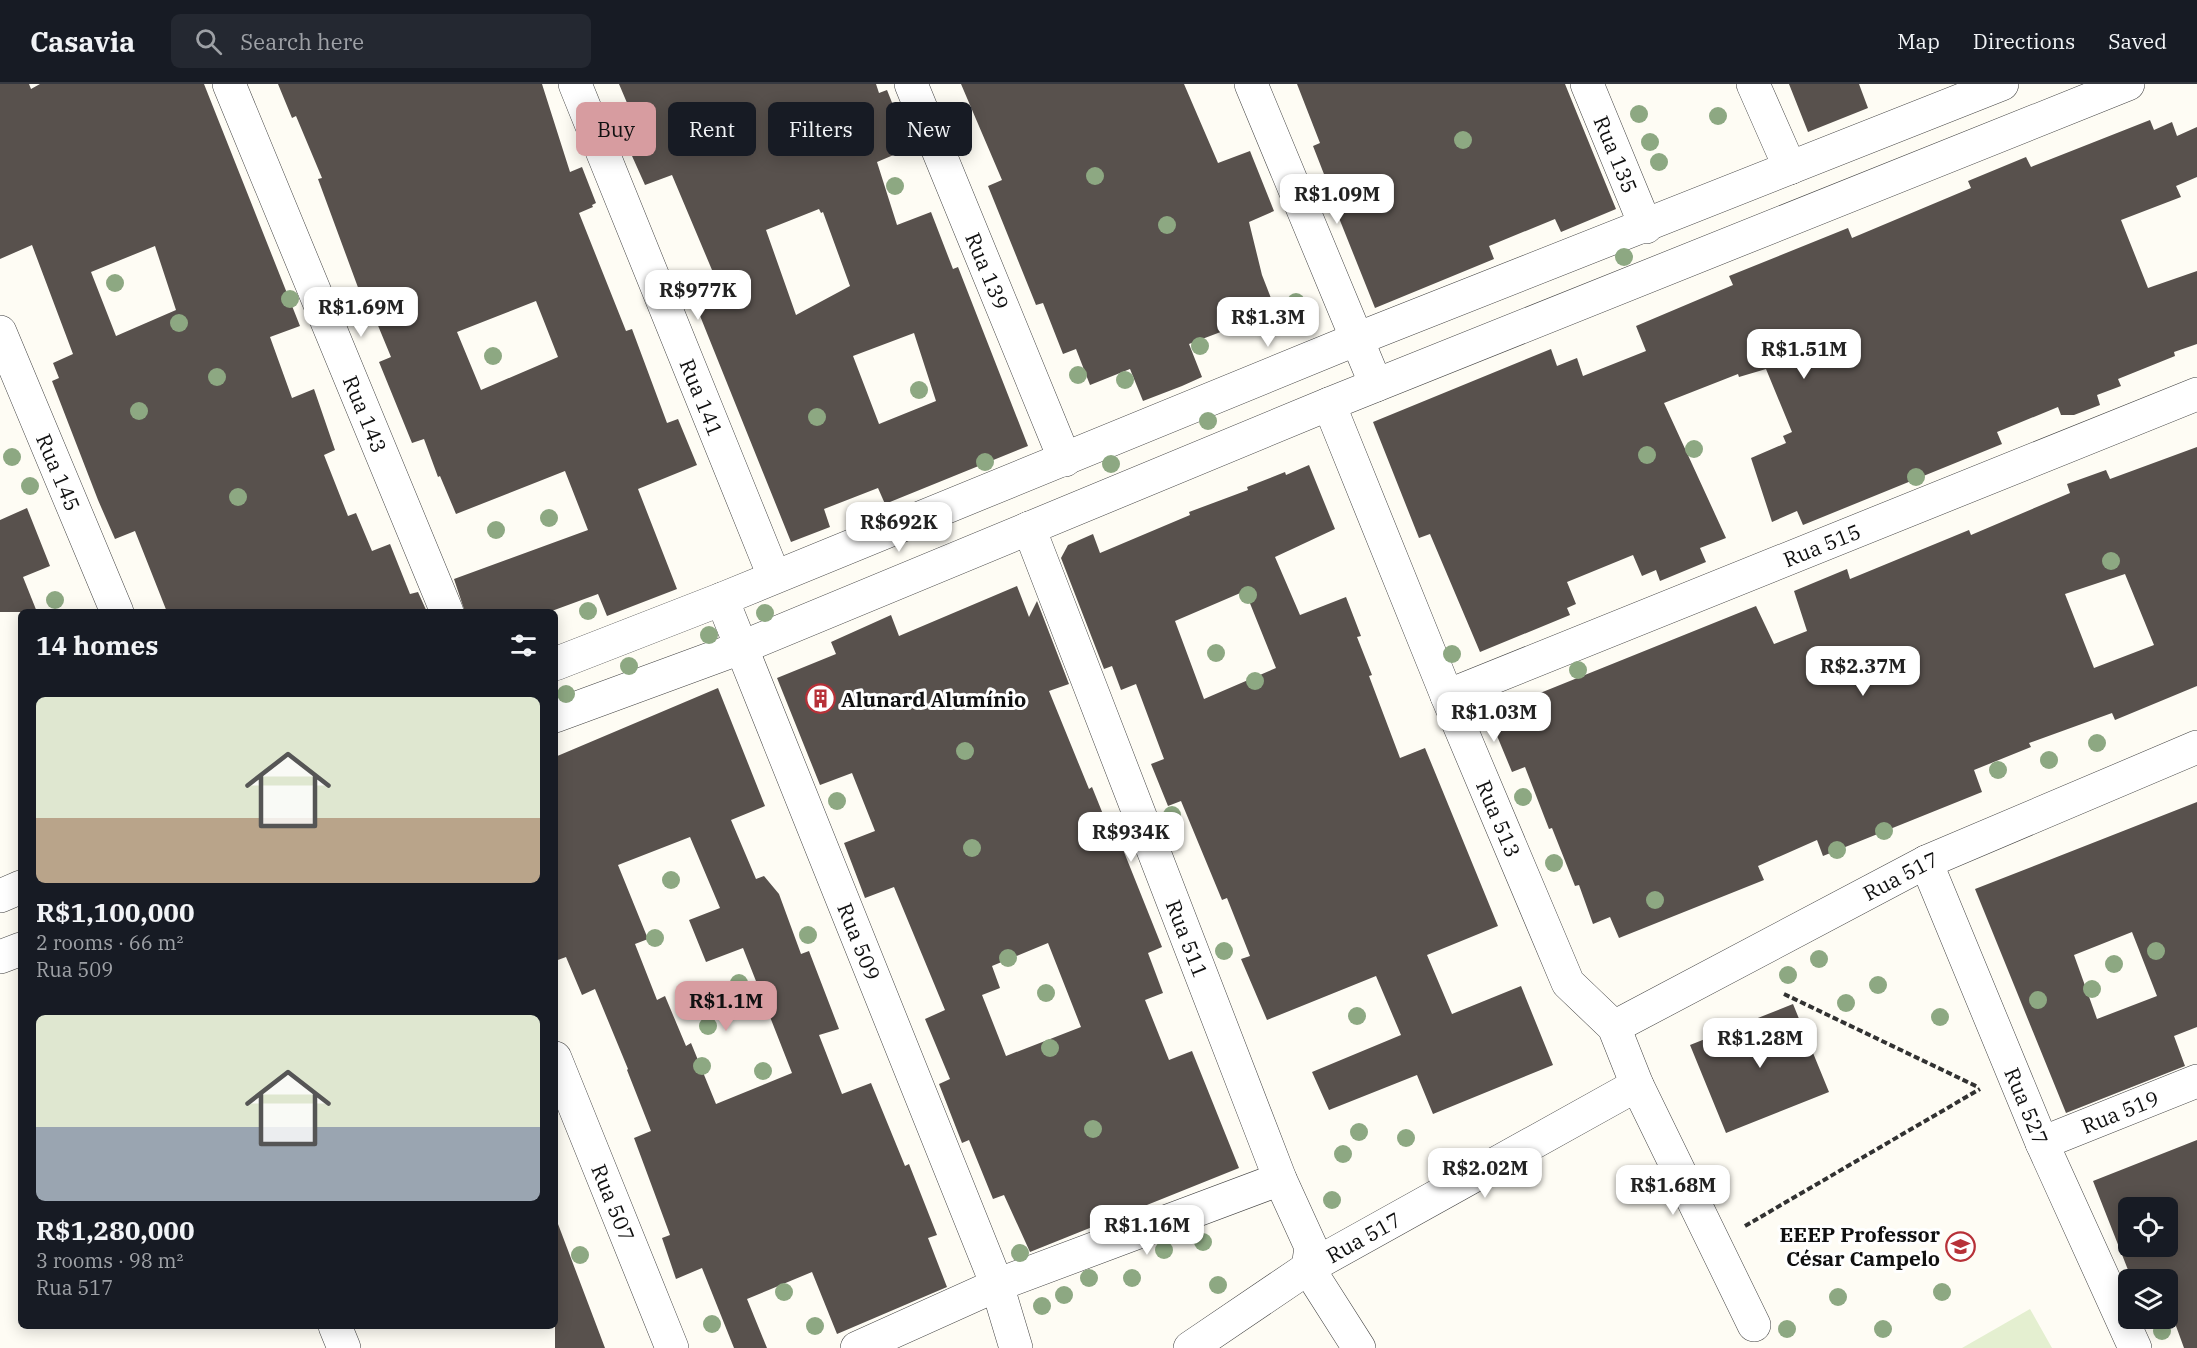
<!DOCTYPE html>
<meta charset="utf-8">
<style>
:root{--surface:#171b24;--page:#242831;--text:#f1f3f6;--muted:#9ea1a6;--line:#363941;--accent:#d79ca0}
body{margin:0;font-family:"IBM Plex Serif",serif;background:var(--page);color:var(--text);height:100vh;display:flex;flex-direction:column;font-size:22px;white-space:nowrap}
*{box-sizing:border-box;margin:0}
p{font-size:20px;color:var(--muted)}
.icon{flex:none;width:33px;height:33px;fill:none;stroke:currentColor;stroke-width:2;stroke-linecap:round;stroke-linejoin:round}
.map{position:relative;flex:1;overflow:hidden}
.details{position:absolute;left:18px;top:525px;width:540px;height:720px;display:flex;flex-direction:column;background:var(--surface);border-radius:9px;box-shadow:0 3px 15px #0003}
.details>*{flex:none}
.guide{position:absolute;left:576px;top:18px;width:570px;height:54px;display:flex;gap:12px}
.controls{position:absolute;left:2118px;top:1113px;display:grid;gap:12px}
.controls a{display:grid;place-items:center;width:60px;height:60px;border-radius:9px;background:var(--surface);box-shadow:0 3px 15px #0003;font-size:30px}
.price{position:absolute;translate:-50% -51px;padding:0 14px;border-radius:12px;background:#fff;color:#222;font-size:20px;line-height:39px;filter:drop-shadow(0 2px 3px #0008)}
.price::after{content:'';position:absolute;left:50%;top:36px;width:18px;height:14px;margin-left:-9px;background:inherit;clip-path:polygon(0 0,100% 0,50% 100%)}
.price.selected{background:var(--accent);color:#111}
ul{padding:0;list-style:none}
li{display:grid;align-content:center;gap:12px;height:318px;padding:0 18px}
li span{display:grid;place-items:center;height:186px;border-radius:9px;color:#555}
li>.icon{margin-inline-start:auto}
span .icon{width:108px;height:108px;fill:#fffc;stroke-width:1}
li b{font-size:26px}
h2{display:flex;justify-content:space-between;align-items:center;height:72px;padding:0 18px;font-size:26px}
.chip{padding:0 21px;border-radius:9px;background:var(--surface);box-shadow:0 3px 15px #0003;font-size:21px;line-height:54px}
.chip.selected{background:var(--accent);color:#111}
header{display:flex;align-items:center;gap:36px;box-sizing:border-box;height:84px;padding:0 30px;background:var(--surface);border-bottom:2px solid var(--line)}
header strong{font-size:28px}
nav{display:flex;gap:33px;margin-inline-start:auto;font-size:21px}
.search{width:420px;height:54px;background:var(--page);display:flex;align-items:center;gap:15px;box-sizing:border-box;padding:0 21px;border-radius:9px;color:var(--muted);font-size:22px}
.map>svg:first-child{display:block}
</style>
<header>
<strong>Casavia</strong>
<div class="search"><svg class="icon" aria-label="search" viewBox="0 0 24 24"><circle cx="10" cy="10" r="6"/><path d="M15 15l6 6"/></svg>Search here</div>
<nav><a>Map</a><a>Directions</a><a>Saved</a></nav>
</header>
<div class="map">
<svg width="2197" height="1264" viewBox="0 0 2197 1264">
<rect width="100%" height="100%" fill="#fefcf4"/>
<!-- pitch -->
<path fill="#e4efd0" d="M 2030,1225 L 2052,1264 L 1962,1264 Z"/>
<!-- building -->
<path fill="#58514d" fill-rule="evenodd" d="M 0,0 L 29,0 L 31,5 L 40,0 L 204,0 L 300,242 L 270,253 L 292,314 L 314,305 L 335,366 L 324,371 L 348,432 L 356,429 L 372,467 L 390,460 L 410,510 L 418,508 L 427,528 L 167,528 L 135,447 L 115,455 L 98,416 L 52,297 L 59,294 L 53,279 L 73,270 L 32,161 L 0,175 ZM 155,162 L 176,226 L 116,252 L 91,188 Z
M 278,0 L 542,0 L 570,88 L 582,83 L 596,119 L 592,121 L 593,123 L 579,129 L 626,247 L 632,245 L 667,339 L 678,335 L 697,381 L 638,405 L 677,505 L 607,532 L 598,510 L 549,528 L 465,528 L 454,495 L 588,446 L 565,387 L 456,430 L 440,392 L 438,393 L 424,355 L 412,359 L 379,278 L 391,273 L 367,215 L 363,217 L 318,95 L 322,94 L 296,32 L 292,34 ZM 536,217 L 558,273 L 481,306 L 457,248 Z
M 619,0 L 876,0 L 879,9 L 887,6 L 910,64 L 877,78 L 897,141 L 931,128 L 953,185 L 958,183 L 1028,362 L 885,420 L 878,404 L 824,425 L 830,443 L 791,458 L 686,197 L 712,186 L 672,91 L 645,101 L 628,63 L 631,61 L 622,38 L 633,33 ZM 819,125 L 821,129 L 823,128 L 850,202 L 796,231 L 766,146 ZM 914,249 L 936,317 L 879,340 L 853,272 Z
M 961,0 L 1184,0 L 1218,79 L 1250,67 L 1274,127 L 1249,138 L 1262,191 L 1276,227 L 1189,260 L 1202,293 L 1182,302 L 1143,317 L 1130,285 L 1090,301 L 1076,265 L 1063,270 L 1043,219 L 1036,221 L 988,102 L 1002,96 Z
M 1297,0 L 1565,0 L 1616,125 L 1561,148 L 1555,135 L 1489,162 L 1494,175 L 1375,224 L 1327,104 L 1329,103 L 1313,62 L 1320,59 Z
M 1789,0 L 1859,0 L 1868,24 L 1808,48 Z
M 2150,36 L 2154,46 L 2172,38 L 2177,52 L 2197,43 L 2197,93 L 2176,102 L 2181,113 L 2121,136 L 2148,204 L 2197,187 L 2197,260 L 2174,268 L 2175,272 L 2118,295 L 2121,302 L 2097,311 L 2100,321 L 2074,331 L 2061,331 L 2058,323 L 1997,348 L 2002,360 L 1803,441 L 1797,427 L 1772,438 L 1751,374 L 1786,359 L 1783,352 L 1792,348 L 1766,285 L 1739,293 L 1738,290 L 1664,319 L 1726,454 L 1700,464 L 1706,478 L 1660,497 L 1656,486 L 1642,492 L 1633,471 L 1567,498 L 1576,520 L 1567,524 L 1570,531 L 1480,568 L 1430,450 L 1419,454 L 1373,338 L 1551,265 L 1557,282 L 1577,274 L 1583,292 L 1646,267 L 1636,242 L 1733,201 L 1729,192 L 1848,144 L 1852,154 L 1971,104 L 1968,97 L 2026,73 L 2031,83 Z
M 2197,363 L 2197,602 L 2115,636 L 2112,629 L 2029,659 L 2031,663 L 1974,686 L 1982,708 L 1823,772 L 1817,756 L 1758,782 L 1764,796 L 1619,854 L 1610,833 L 1593,840 L 1579,801 L 1575,802 L 1552,744 L 1549,745 L 1525,683 L 1512,688 L 1488,630 L 1756,522 L 1774,560 L 1807,547 L 1794,507 L 1847,485 L 1850,495 L 1969,446 L 1971,451 L 2070,409 L 2067,400 L 2106,386 L 2110,395 ZM 2125,490 L 2154,561 L 2094,584 L 2065,510 Z
M 1309,381 L 1335,445 L 1275,473 L 1300,531 L 1346,513 L 1361,552 L 1357,553 L 1372,591 L 1369,592 L 1400,674 L 1425,664 L 1498,842 L 1427,871 L 1452,930 L 1521,902 L 1553,981 L 1433,1030 L 1417,991 L 1329,1026 L 1312,988 L 1401,951 L 1376,892 L 1267,936 L 1241,875 L 1250,872 L 1227,814 L 1222,816 L 1181,717 L 1168,722 L 1151,680 L 1164,675 L 1136,600 L 1121,606 L 1112,582 L 1104,585 L 1061,474 L 1068,461 L 1093,450 L 1100,469 L 1190,431 L 1189,428 L 1248,406 L 1247,403 L 1285,388 L 1286,391 ZM 1245,507 L 1276,584 L 1204,615 L 1175,537 Z
M 27,424 L 50,482 L 23,493 L 37,528 L 0,528 L 0,436 Z
M 1017,502 L 1029,533 L 1037,517 L 1069,600 L 1049,607 L 1089,705 L 1092,703 L 1111,750 L 1116,748 L 1162,863 L 1148,869 L 1163,909 L 1145,916 L 1169,976 L 1192,967 L 1239,1084 L 1030,1168 L 1004,1111 L 993,1115 L 969,1056 L 962,1059 L 939,1000 L 950,995 L 925,935 L 945,926 L 894,803 L 865,814 L 844,759 L 875,747 L 852,689 L 820,701 L 777,594 L 836,570 L 831,558 L 891,531 L 899,552 ZM 1048,859 L 1081,943 L 1006,972 L 982,911 L 1000,904 L 992,882 Z
M 718,604 L 765,722 L 731,736 L 756,795 L 764,792 L 779,810 L 801,870 L 809,867 L 839,945 L 819,951 L 842,1010 L 871,999 L 905,1082 L 909,1080 L 937,1151 L 928,1154 L 947,1203 L 837,1250 L 812,1188 L 747,1215 L 767,1264 L 734,1264 L 702,1184 L 676,1195 L 662,1154 L 670,1151 L 634,1054 L 651,1047 L 627,986 L 628,985 L 595,905 L 582,911 L 566,873 L 555,877 L 555,673 ZM 690,753 L 720,824 L 689,836 L 706,878 L 743,864 L 792,989 L 716,1020 L 691,959 L 686,962 L 665,912 L 657,916 L 635,860 L 648,855 L 618,781 Z
M 2197,718 L 2197,943 L 2174,952 L 2185,982 L 2066,1029 L 1975,805 ZM 2132,848 L 2157,912 L 2097,935 L 2074,871 Z
M 1793,920 L 1829,1008 L 1726,1049 L 1690,961 Z
M 2197,1056 L 2197,1264 L 2184,1264 L 2168,1220 L 2168,1196 L 2132,1196 L 2093,1097 ZM 2128,1124 L 2168,1124 L 2168,1162 L 2128,1162 Z
M 555,1140 L 558,1140 L 605,1264 L 555,1264 Z"/>
<g fill="none" stroke-linecap="round" stroke-linejoin="round">
<defs>
<g id="minor">
<path id="s1" d="M 229,0 L 447,528"/>
<path id="s2" d="M 575,0 L 774,492"/>
<path id="s3" d="M 911,0 L 1065,376"/>
<path d="M 1251,0 L 1376,301"/>
<path id="s4" d="M 1587,0 L 1646,143"/>
<path d="M 1753,0 L 1790,84"/>
<path id="s5" d="M 0,248 L 117,528"/>
<path id="s6" d="M 1329,320 L 1447,612 L 1568,899 L 1614,943 L 1637,1001 L 1754,1241"/>
<path id="s7" d="M 1029,444 L 1280,1095 L 1311,1163 L 1308,1184 L 1359,1264"/>
<path id="s8" d="M 722,515 L 997,1201 L 1016,1264"/>
<path d="M 555,580 L 722,515 L 1357,255 L 2002,0"/>
<path id="s9" d="M 1447,612 L 2197,310"/>
<path d="M 555,632 L 740,564 L 1329,320 L 2128,0"/>
<path id="s10" d="M 1926,778 L 2042,1059 L 2135,1264"/>
<path d="M 0,812 L 21,803"/>
<path d="M 0,873 L 21,865"/>
<path id="s11" d="M 1614,943 L 1926,778 L 2197,663"/>
<path id="s12" d="M 555,974 L 672,1264"/>
<path id="s13" d="M 2042,1059 L 2197,997"/>
<path d="M 335,1242 L 344,1264"/>
<path d="M 857,1264 L 997,1201 L 1280,1095"/>
<path id="s14" d="M 1190,1264 L 1308,1184 L 1637,1001"/>
</g>
</defs>
<!-- minor casing -->
<use href="#minor" stroke="#434343" stroke-width="34"/>
<!-- path -->
<path stroke="#323232" stroke-width="4" stroke-dasharray="6 3" stroke-linecap="butt" d="M 1784,910 L 1978,1003
M 1745,1142 L 1980,1005"/>
<!-- minor -->
<use href="#minor" stroke="#fff" stroke-width="33"/>
</g>
<!-- trees -->
<g fill="#8da882">
<circle cx="1639" cy="30" r="9"/>
<circle cx="1718" cy="32" r="9"/>
<circle cx="1463" cy="56" r="9"/>
<circle cx="1650" cy="58" r="9"/>
<circle cx="1659" cy="78" r="9"/>
<circle cx="1095" cy="92" r="9"/>
<circle cx="895" cy="102" r="9"/>
<circle cx="1167" cy="141" r="9"/>
<circle cx="1624" cy="173" r="9"/>
<circle cx="115" cy="199" r="9"/>
<circle cx="290" cy="215" r="9"/>
<circle cx="1296" cy="218" r="9"/>
<circle cx="179" cy="239" r="9"/>
<circle cx="1200" cy="262" r="9"/>
<circle cx="493" cy="272" r="9"/>
<circle cx="1078" cy="291" r="9"/>
<circle cx="217" cy="293" r="9"/>
<circle cx="1125" cy="296" r="9"/>
<circle cx="919" cy="306" r="9"/>
<circle cx="139" cy="327" r="9"/>
<circle cx="817" cy="333" r="9"/>
<circle cx="1208" cy="337" r="9"/>
<circle cx="1694" cy="365" r="9"/>
<circle cx="1647" cy="371" r="9"/>
<circle cx="12" cy="373" r="9"/>
<circle cx="985" cy="378" r="9"/>
<circle cx="1111" cy="380" r="9"/>
<circle cx="1916" cy="393" r="9"/>
<circle cx="30" cy="402" r="9"/>
<circle cx="238" cy="413" r="9"/>
<circle cx="549" cy="434" r="9"/>
<circle cx="496" cy="446" r="9"/>
<circle cx="2111" cy="477" r="9"/>
<circle cx="1248" cy="511" r="9"/>
<circle cx="55" cy="516" r="9"/>
<circle cx="588" cy="527" r="9"/>
<circle cx="765" cy="529" r="9"/>
<circle cx="709" cy="551" r="9"/>
<circle cx="1216" cy="569" r="9"/>
<circle cx="1452" cy="570" r="9"/>
<circle cx="629" cy="582" r="9"/>
<circle cx="1578" cy="586" r="9"/>
<circle cx="1255" cy="597" r="9"/>
<circle cx="566" cy="610" r="9"/>
<circle cx="2097" cy="659" r="9"/>
<circle cx="965" cy="667" r="9"/>
<circle cx="2049" cy="676" r="9"/>
<circle cx="1998" cy="686" r="9"/>
<circle cx="1523" cy="713" r="9"/>
<circle cx="837" cy="717" r="9"/>
<circle cx="1172" cy="731" r="9"/>
<circle cx="1884" cy="747" r="9"/>
<circle cx="1122" cy="748" r="9"/>
<circle cx="972" cy="764" r="9"/>
<circle cx="1837" cy="766" r="9"/>
<circle cx="1554" cy="779" r="9"/>
<circle cx="671" cy="796" r="9"/>
<circle cx="1655" cy="816" r="9"/>
<circle cx="808" cy="851" r="9"/>
<circle cx="655" cy="854" r="9"/>
<circle cx="1224" cy="867" r="9"/>
<circle cx="2156" cy="867" r="9"/>
<circle cx="1008" cy="874" r="9"/>
<circle cx="1819" cy="875" r="9"/>
<circle cx="2114" cy="880" r="9"/>
<circle cx="1788" cy="891" r="9"/>
<circle cx="739" cy="899" r="9"/>
<circle cx="1878" cy="901" r="9"/>
<circle cx="2092" cy="905" r="9"/>
<circle cx="1046" cy="909" r="9"/>
<circle cx="2038" cy="916" r="9"/>
<circle cx="1846" cy="919" r="9"/>
<circle cx="1357" cy="932" r="9"/>
<circle cx="1940" cy="933" r="9"/>
<circle cx="708" cy="942" r="9"/>
<circle cx="1050" cy="964" r="9"/>
<circle cx="702" cy="982" r="9"/>
<circle cx="763" cy="987" r="9"/>
<circle cx="1093" cy="1045" r="9"/>
<circle cx="1359" cy="1048" r="9"/>
<circle cx="1406" cy="1054" r="9"/>
<circle cx="1343" cy="1070" r="9"/>
<circle cx="1332" cy="1116" r="9"/>
<circle cx="1203" cy="1158" r="9"/>
<circle cx="1164" cy="1166" r="9"/>
<circle cx="1020" cy="1169" r="9"/>
<circle cx="580" cy="1171" r="9"/>
<circle cx="1089" cy="1194" r="9"/>
<circle cx="1132" cy="1194" r="9"/>
<circle cx="1218" cy="1201" r="9"/>
<circle cx="784" cy="1208" r="9"/>
<circle cx="1942" cy="1208" r="9"/>
<circle cx="1064" cy="1211" r="9"/>
<circle cx="1838" cy="1213" r="9"/>
<circle cx="1042" cy="1222" r="9"/>
<circle cx="712" cy="1240" r="9"/>
<circle cx="815" cy="1242" r="9"/>
<circle cx="1787" cy="1245" r="9"/>
<circle cx="1883" cy="1245" r="9"/>
<circle cx="2162" cy="1247" r="9"/>
</g>
<!-- icons -->
<defs>
<symbol id="building-ring" viewBox="-11 -11 22 22"><circle r="9.5" fill="#fff" stroke="#b73138" stroke-width="1.5"/><path d="M-4-6H4V6H1V3H-1V6H-4ZM-2.5-4.3h1.7v1.8h-1.7ZM.8-4.3h1.7v1.8H.8ZM-2.5-1h1.7V.8h-1.7ZM.8-1h1.7V.8H.8Z" fill="#b73138"/></symbol>
<symbol id="school-ring" viewBox="-11 -11 22 22"><circle r="9.5" fill="#fff" stroke="#b73138" stroke-width="1.5"/><path d="M0-5L7-2L0 1L-7-2ZM-4 1L0 2.5L4 1V4Q0 6-4 4Z" fill="#b73138"/></symbol>
</defs>
<g fill-rule="evenodd">
<use href="#building-ring" x="804" y="598" width="33" height="33"/>
<use href="#school-ring" x="1944" y="1146" width="33" height="33"/>
</g>
<g text-anchor="middle" dominant-baseline="central" stroke-width="6" stroke-linejoin="round" paint-order="stroke">
<!-- street labels -->
<g font-size="21" fill="#101010" stroke="#fff">
<text stroke="none"><textPath href="#s4" startOffset="76">Rua 135</textPath></text>
<text stroke="none"><textPath href="#s3" startOffset="202">Rua 139</textPath></text>
<text stroke="none"><textPath href="#s2" startOffset="338">Rua 141</textPath></text>
<text stroke="none"><textPath href="#s1" startOffset="357">Rua 143</textPath></text>
<text stroke="none"><textPath href="#s5" startOffset="152">Rua 145</textPath></text>
<text stroke="none"><textPath href="#s9" startOffset="404">Rua 515</textPath></text>
<text stroke="none"><textPath href="#s6" startOffset="448">Rua 513</textPath></text>
<text stroke="none"><textPath href="#s11" startOffset="324">Rua 517</textPath></text>
<text stroke="none"><textPath href="#s7" startOffset="440">Rua 511</textPath></text>
<text stroke="none"><textPath href="#s8" startOffset="369">Rua 509</textPath></text>
<text stroke="none"><textPath href="#s10" startOffset="264">Rua 527</textPath></text>
<text stroke="none"><textPath href="#s13" startOffset="84">Rua 519</textPath></text>
<text stroke="none"><textPath href="#s12" startOffset="156">Rua 507</textPath></text>
<text stroke="none"><textPath href="#s14" startOffset="206">Rua 517</textPath></text>
</g>
<!-- poi labels -->
<g font-size="21" font-weight="bold" fill="#101010" stroke="#fff" text-anchor="start">
<text x="841" y="615">Alunard Alumínio</text>
<text x="1940" y="1150" text-anchor="end">EEEP Professor<tspan x="1940" dy="24">César Campelo</tspan></text>
</g>
</g>
</svg>
<div class="controls">
<a><svg class="icon" aria-label="locate" viewBox="0 0 24 24"><circle cx="12" cy="12" r="6"/><path d="M12 2v4M12 18v4M2 12h4M18 12h4"/></svg></a>
<a><svg class="icon" aria-label="layers" viewBox="0 0 24 24"><path d="M12 4l9 5-9 5-9-5zM3 14l9 5 9-5"/></svg></a>
</div>
<b class="price" style="left:1337px;top:141px">R$1.09M</b>
<b class="price" style="left:698px;top:237px">R$977K</b>
<b class="price" style="left:361px;top:254px">R$1.69M</b>
<b class="price" style="left:1268px;top:264px">R$1.3M</b>
<b class="price" style="left:1804px;top:296px">R$1.51M</b>
<b class="price" style="left:899px;top:469px">R$692K</b>
<b class="price" style="left:1863px;top:613px">R$2.37M</b>
<b class="price" style="left:1494px;top:659px">R$1.03M</b>
<b class="price" style="left:1131px;top:779px">R$934K</b>
<b class="price selected" style="left:726px;top:948px">R$1.1M</b>
<b class="price" style="left:1760px;top:985px">R$1.28M</b>
<b class="price" style="left:1485px;top:1115px">R$2.02M</b>
<b class="price" style="left:1673px;top:1132px">R$1.68M</b>
<b class="price" style="left:1147px;top:1172px">R$1.16M</b>
<div class="guide">
<a class="chip selected">Buy</a>
<a class="chip">Rent</a>
<a class="chip">Filters</a>
<a class="chip">New</a>
</div>
<section class="details">
<h2>14 homes<svg class="icon" aria-label="filters" viewBox="0 0 24 24"><path d="M4 7h16M4 17h16"/><circle cx="9" cy="7" r="2"/><circle cx="15" cy="17" r="2"/></svg></h2>
<ul>
<li><span style="background:linear-gradient(#dfe7d0 65%,#b9a48a 0)"><svg class="icon" aria-label="home" viewBox="0 0 24 24"><path d="M3 11l9-7 9 7M6 9v11h12V9"/></svg></span><div><b>R$1,100,000</b><p>2 rooms · 66 m²</p><p>Rua 509</p></div></li>
<li><span style="background:linear-gradient(#dfe7d0 60%,#9aa5b1 0)"><svg class="icon" aria-label="home" viewBox="0 0 24 24"><path d="M3 11l9-7 9 7M6 9v11h12V9"/></svg></span><div><b>R$1,280,000</b><p>3 rooms · 98 m²</p><p>Rua 517</p></div></li>
</ul>
</section>
</div>
